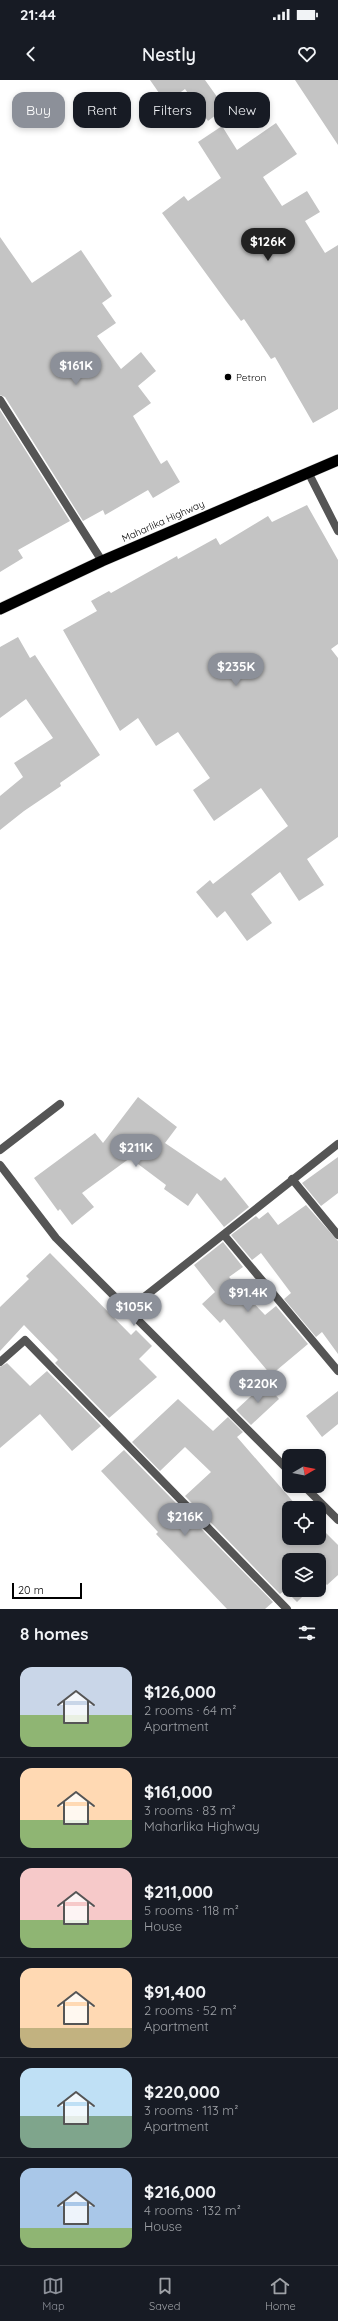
<!DOCTYPE html>
<meta charset="utf-8">
<style>
:root{--surface:#171b24;--page:#242831;--text:#f1f3f6;--muted:#9ea1a6;--line:#363941;--accent:#8c9099}
body{margin:0;font-family:Quicksand,sans-serif;background:var(--page);color:var(--text);height:100vh;display:flex;flex-direction:column;font-size:15px;white-space:nowrap}
*{box-sizing:border-box;margin:0}
p{font-size:13px;color:var(--muted)}
.icon{flex:none;width:22px;height:22px;fill:none;stroke:currentColor;stroke-width:2;stroke-linecap:round;stroke-linejoin:round}
.map{position:relative;height:1529px;overflow:hidden}
.details{display:flex;flex-direction:column;background:var(--surface);flex:1}
.details>*{flex:none}
.hud{position:absolute;left:12px;top:12px;width:314px;height:36px;display:flex;gap:8px}
.needle{width:26px;rotate:80deg}
.buttons{position:absolute;left:282px;top:1369px;display:grid;gap:8px}
.buttons a{display:grid;place-items:center;width:44px;height:44px;border-radius:8px;background:var(--surface);box-shadow:0 2px 6px #0003;font-size:20px}
.scale{position:absolute;left:12px;bottom:10px;width:70px;box-sizing:border-box;padding-left:4px;border:2px solid #000;border-top:0;font-size:11px;line-height:14px;white-space:nowrap;color:#000;-webkit-text-stroke:3px #fff;paint-order:stroke}
.price{position:absolute;translate:-50% -34px;padding:0 9px;border-radius:14px;background:var(--accent);color:#fff;font-size:13px;line-height:26px;filter:drop-shadow(0 1px 2px #0008)}
.price::after{content:'';position:absolute;left:50%;top:24px;width:12px;height:9px;margin-left:-6px;background:inherit;clip-path:polygon(0 0,100% 0,50% 100%)}
.price.active{background:#222;color:#fff}
ul{padding:0;list-style:none}
li{display:flex;align-items:center;gap:12px;height:100px;padding:0 20px}
li+li{border-top:1px solid var(--line)}
li span{display:grid;place-items:center;flex:none;width:112px;height:80px;border-radius:12px;color:#555}
li>.icon{margin-inline-start:auto}
span .icon{width:48px;height:48px;fill:#fffc;stroke-width:1}
li b{font-size:17px}
h2{display:flex;justify-content:space-between;align-items:center;height:48px;padding:0 20px;font-size:17px}
.pill{padding:0 14px;border-radius:12px;background:var(--surface);box-shadow:0 2px 6px #0003;font-size:14px;line-height:36px}
.pill.active{background:var(--accent);color:#fff}
.status{display:flex;justify-content:space-between;align-items:center;height:28px;padding:0 20px;background:var(--surface);direction:ltr}
.status svg{height:11px;fill:currentColor}
header{display:flex;justify-content:space-between;align-items:center;height:52px;padding:0 20px;background:var(--surface);font-size:18px;font-weight:600}
.tabs{display:flex;justify-content:space-around;align-items:center;height:56px;border-top:1px solid var(--line);background:var(--surface);font-size:11px;color:var(--muted)}
.tabs a{display:grid;justify-items:center;gap:2px}
.tabs .active{color:var(--accent)}
.map>svg:first-child{display:block}
</style>
<div class="status"><b>21:44</b><svg viewBox="0 0 49 12"><path d="M0 12V9h3v3zM5 12V6h3v6zM10 12V3h3v9zM15 12V0h3v12zM26 1h20v11H26zM47 4h2v5h-2z"/></svg></div>
<header><svg class="icon" aria-label="back" viewBox="0 0 24 24"><path d="M15 5l-7 7 7 7"/></svg>Nestly<svg class="icon" aria-label="heart" viewBox="0 0 24 24"><path d="M12 20l-8-8c-3-5 5-10 8-4 3-6 11-1 8 4z"/></svg></header>
<div class="map">
<svg width="338" height="1529" viewBox="0 0 338 1529">
<rect width="100%" height="100%" fill="#fff"/>
<!-- building -->
<path fill="#c4c4c4" d="M 150,0 L 205,0 L 225,28 L 208,41 L 185,9 L 166,23 Z
M 295,0 L 338,0 L 338,65 Z
M 276,43 L 297,74 L 263,97 L 282,126 L 307,111 L 320,132 L 305,141 L 325,173 L 338,165 L 338,329 L 313,343 L 275,277 L 271,279 L 244,239 L 241,241 L 226,221 L 162,133 L 184,116 L 188,121 L 221,98 L 198,62 L 222,46 L 237,70 Z
M 0,157 L 32,203 L 81,170 L 112,216 L 102,223 L 116,243 L 97,256 L 121,289 L 141,272 L 156,291 L 138,306 L 151,323 L 133,336 L 161,384 L 167,380 L 180,402 L 153,418 L 148,410 L 105,435 L 103,430 L 83,441 L 5,317 L 0,315 Z
M 0,330 L 70,441 L 18,470 L 23,478 L 0,492 Z
M 307,425 L 338,480 L 338,564 L 331,569 L 338,578 L 338,757 L 307,779 L 324,805 L 299,821 L 280,792 L 251,814 L 272,843 L 247,861 L 225,831 L 217,838 L 196,812 L 210,800 L 213,804 L 288,746 L 261,708 L 214,741 L 193,710 L 210,698 L 178,652 L 156,666 L 138,638 L 120,651 L 63,550 L 97,531 L 91,521 L 109,511 L 111,513 L 177,476 L 178,479 L 216,458 L 220,465 L 268,436 L 272,442 Z
M 18,557 L 30,578 L 35,575 L 100,675 L 60,703 L 61,706 L 24,731 L 0,750 L 0,716 L 23,697 L 14,683 L 53,658 L 26,619 L 0,638 L 0,567 Z
M 138,1017 L 177,1047 L 165,1063 L 221,1101 L 225,1097 L 249,1127 L 224,1147 L 197,1113 L 188,1126 L 164,1109 L 166,1105 L 130,1078 L 82,1113 L 94,1127 L 72,1145 L 60,1129 L 58,1131 L 34,1098 L 95,1053 L 103,1063 Z
M 338,1077 L 338,1113 L 321,1126 L 302,1103 Z
M 306,1125 L 338,1161 L 338,1274 L 322,1252 L 316,1257 L 284,1219 L 291,1213 L 261,1173 L 252,1180 L 231,1155 L 256,1136 L 259,1139 L 268,1132 L 278,1145 Z
M 223,1162 L 243,1187 L 229,1197 L 265,1235 L 276,1226 L 308,1264 L 271,1295 L 224,1239 L 220,1243 L 202,1224 L 215,1212 L 194,1185 Z
M 50,1173 L 131,1255 L 136,1250 L 152,1266 L 139,1279 L 157,1297 L 109,1338 L 55,1283 L 58,1280 L 24,1245 L 0,1271 L 0,1227 L 29,1199 L 26,1196 Z
M 7,1283 L 30,1306 L 47,1291 L 101,1346 L 72,1371 L 40,1334 L 0,1368 L 0,1287 Z
M 265,1303 L 279,1319 L 251,1345 L 236,1330 Z
M 338,1311 L 338,1344 L 322,1357 L 306,1336 Z
M 178,1319 L 213,1351 L 228,1337 L 243,1352 L 237,1357 L 296,1425 L 297,1423 L 302,1428 L 289,1428 L 289,1458 L 319,1458 L 319,1446 L 338,1465 L 338,1495 L 327,1505 L 320,1498 L 319,1499 L 319,1480 L 289,1480 L 289,1510 L 309,1510 L 297,1522 L 285,1510 L 280,1514 L 185,1416 L 211,1392 L 185,1367 L 160,1391 L 132,1362 Z
M 124,1370 L 273,1522 L 265,1529 L 227,1529 L 156,1454 L 158,1452 L 101,1391 Z"/>
<g fill="none" stroke-linecap="round" stroke-linejoin="round">
<defs>
<path id="trunk" d="M 0,529 L 102,481 L 338,380"/>
</defs>
<!-- trunk casing -->
<use href="#trunk" stroke="#dbdbdb" stroke-width="12"/>
<!-- service -->
<path stroke="#555" stroke-width="8" d="M 0,1070 L 60,1024"/>
<!-- minor -->
<path stroke="#555" stroke-width="8" d="M 0,320 L 102,481
M 308,392 L 338,451
M 0,1085 L 56,1158 L 289,1391
M 292,1099 L 338,1155
M 224,1155 L 338,1291
M 129,1229 L 338,1064
M 0,1282 L 25,1260 L 287,1529
M 304,1406 L 338,1440"/>
<!-- trunk -->
<use href="#trunk" stroke="#000" stroke-width="11"/>
</g>
<!-- markers -->
<circle fill="#000" stroke="#fff" stroke-width="1.5" cx="228" cy="297" r="4"/>
<g text-anchor="middle" dominant-baseline="central" stroke-width="3.5" stroke-linejoin="round" paint-order="stroke">
<!-- poi labels -->
<g font-size="10" fill="#000" stroke="#fff" text-anchor="start">
<text x="236" y="297">Petron</text>
</g>
<!-- street labels -->
<g font-size="10" fill="#000" stroke="#fff">
<text transform="translate(163 441) rotate(-24)">Maharlika Highway</text>
</g>
</g>
</svg>
<div class="buttons">
<a><svg class="needle" viewBox="-14 -14 28 28"><path d="M0-13l5 13h-10z" fill="#e53935"/><path d="M0 13l5-13h-10z" fill="#9ea1a6"/></svg></a>
<a><svg class="icon" aria-label="locate" viewBox="0 0 24 24"><circle cx="12" cy="12" r="6"/><path d="M12 2v4M12 18v4M2 12h4M18 12h4"/></svg></a>
<a><svg class="icon" aria-label="layers" viewBox="0 0 24 24"><path d="M12 4l9 5-9 5-9-5zM3 14l9 5 9-5"/></svg></a>
</div>
<div class="scale">20 m</div>
<b class="price active" style="left:268px;top:182px">$126K</b>
<b class="price" style="left:76px;top:306px">$161K</b>
<b class="price" style="left:236px;top:607px">$235K</b>
<b class="price" style="left:136px;top:1088px">$211K</b>
<b class="price" style="left:248px;top:1233px">$91.4K</b>
<b class="price" style="left:134px;top:1247px">$105K</b>
<b class="price" style="left:258px;top:1324px">$220K</b>
<b class="price" style="left:185px;top:1457px">$216K</b>
<div class="hud">
<a class="pill active">Buy</a>
<a class="pill">Rent</a>
<a class="pill">Filters</a>
<a class="pill">New</a>
</div>
</div>
<section class="details">
<h2>8 homes<svg class="icon" aria-label="filters" viewBox="0 0 24 24"><path d="M4 7h16M4 17h16"/><circle cx="9" cy="7" r="2"/><circle cx="15" cy="17" r="2"/></svg></h2>
<ul>
<li><span style="background:linear-gradient(#c9d6e8 60%,#8fb573 0)"><svg class="icon" aria-label="home" viewBox="0 0 24 24"><path d="M3 11l9-7 9 7M6 9v11h12V9"/></svg></span><div><b>$126,000</b><p>2 rooms · 64 m²</p><p>Apartment</p></div></li>
<li><span style="background:linear-gradient(#ffd9b3 65%,#8fb573 0)"><svg class="icon" aria-label="home" viewBox="0 0 24 24"><path d="M3 11l9-7 9 7M6 9v11h12V9"/></svg></span><div><b>$161,000</b><p>3 rooms · 83 m²</p><p>Maharlika Highway</p></div></li>
<li><span style="background:linear-gradient(#f6c9c9 65%,#8fb573 0)"><svg class="icon" aria-label="home" viewBox="0 0 24 24"><path d="M3 11l9-7 9 7M6 9v11h12V9"/></svg></span><div><b>$211,000</b><p>5 rooms · 118 m²</p><p>House</p></div></li>
<li><span style="background:linear-gradient(#ffd9b3 75%,#c2b280 0)"><svg class="icon" aria-label="home" viewBox="0 0 24 24"><path d="M3 11l9-7 9 7M6 9v11h12V9"/></svg></span><div><b>$91,400</b><p>2 rooms · 52 m²</p><p>Apartment</p></div></li>
<li><span style="background:linear-gradient(#bfe0f5 60%,#7fa58c 0)"><svg class="icon" aria-label="home" viewBox="0 0 24 24"><path d="M3 11l9-7 9 7M6 9v11h12V9"/></svg></span><div><b>$220,000</b><p>3 rooms · 113 m²</p><p>Apartment</p></div></li>
<li><span style="background:linear-gradient(#a9c7e8 75%,#8fb573 0)"><svg class="icon" aria-label="home" viewBox="0 0 24 24"><path d="M3 11l9-7 9 7M6 9v11h12V9"/></svg></span><div><b>$216,000</b><p>4 rooms · 132 m²</p><p>House</p></div></li>
</ul>
</section>
<nav class="tabs">
<a class="active"><svg class="icon" aria-label="map" viewBox="0 0 24 24"><path d="M3 6l6-2 6 2 6-2v14l-6 2-6-2-6 2zM9 4v14M15 6v14"/></svg>Map</a>
<a><svg class="icon" aria-label="saved" viewBox="0 0 24 24"><path d="M7 4h10v16l-5-4-5 4z"/></svg>Saved</a>
<a><svg class="icon" aria-label="home" viewBox="0 0 24 24"><path d="M3 11l9-7 9 7M6 9v11h12V9"/></svg>Home</a>
</nav>
